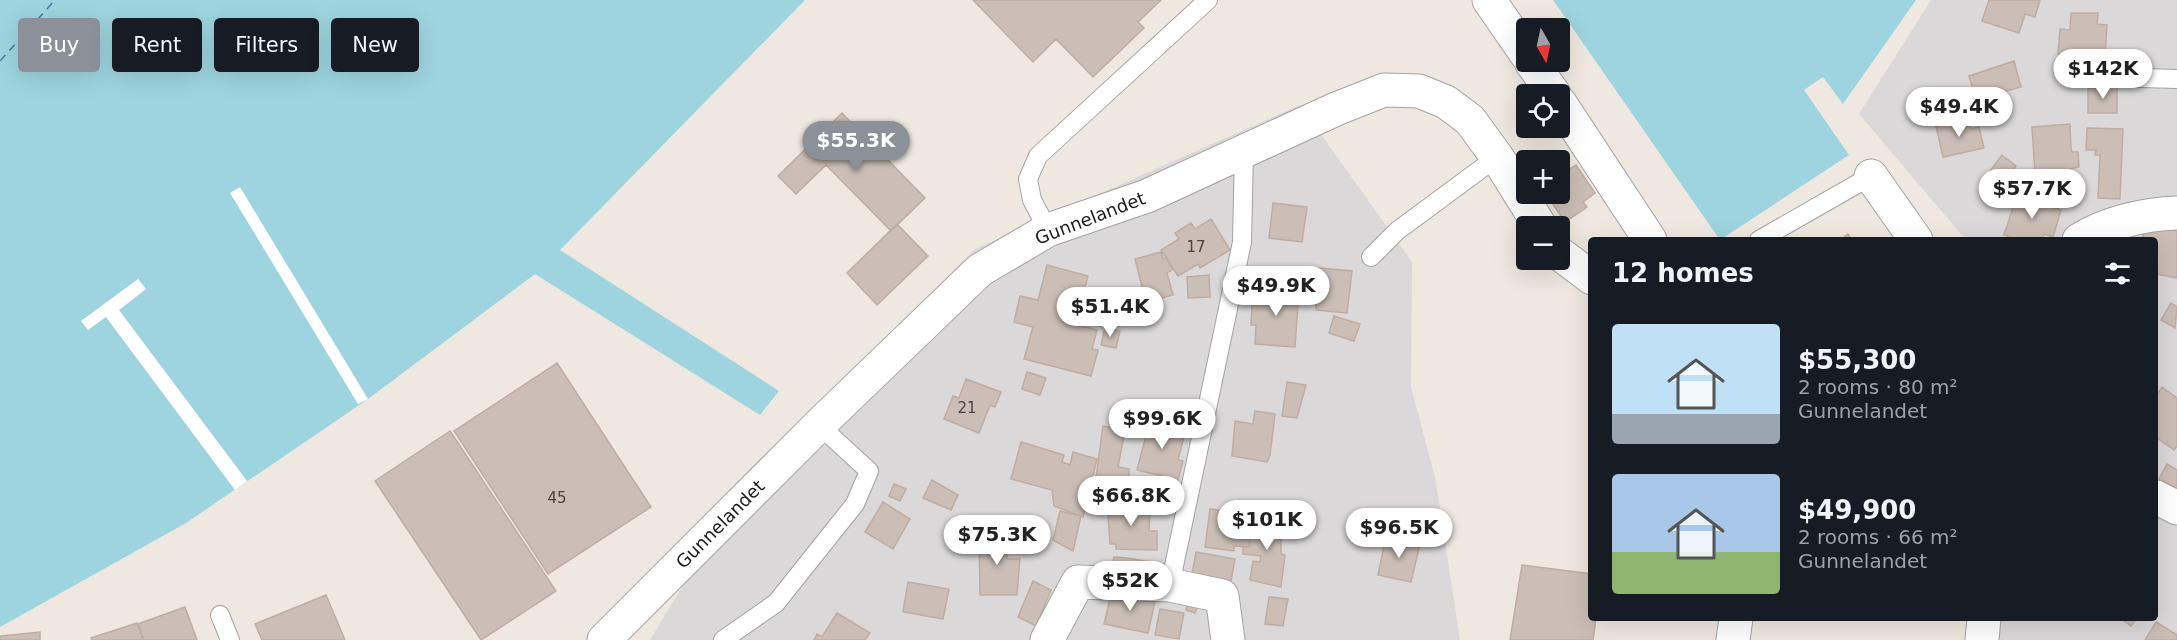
<!DOCTYPE html>
<meta charset="utf-8">
<style>
:root{--surface:#171b24;--page:#20242c;--text:#f1f3f6;--muted:#9ea1a6;--accent:#8c9099}
body{margin:0;font-family:"DejaVu Sans",sans-serif;background:var(--page);color:var(--text);height:100vh;display:flex;flex-direction:column;font-size:22px;white-space:nowrap}
*{box-sizing:border-box;margin:0}
p{font-size:20px;color:var(--muted)}
.icon{flex:none;width:33px;height:33px;fill:none;stroke:currentColor;stroke-width:2;stroke-linecap:round;stroke-linejoin:round}
.map{position:relative;flex:1;overflow:hidden}
.details{position:absolute;left:1588px;top:237px;width:570px;height:384px;display:flex;flex-direction:column;background:var(--surface);border-radius:6px;box-shadow:0 6px 24px #0002}
.details>*{flex:none}
.top-card{position:absolute;left:18px;top:18px;width:570px;height:54px;display:flex;gap:12px}
.needle{width:39px;rotate:171deg}
.controls{position:absolute;left:1516px;top:18px;display:grid;gap:12px}
.controls a{display:grid;place-items:center;width:54px;height:54px;border-radius:6px;background:var(--surface);box-shadow:0 6px 24px #0002;font-size:30px}
.price{position:absolute;translate:-50% -51px;padding:0 14px;border-radius:21px;background:#fff;color:#222;font-size:20px;line-height:39px;filter:drop-shadow(0 2px 3px #0008)}
.price::after{content:'';position:absolute;left:50%;top:36px;width:18px;height:14px;margin-left:-9px;background:inherit;clip-path:polygon(0 0,100% 0,50% 100%)}
.price.current{background:var(--accent);color:#fff}
ul{padding:0;list-style:none}
li{display:flex;align-items:center;gap:18px;height:150px;padding:0 24px}
li span{display:grid;place-items:center;flex:none;width:168px;height:120px;border-radius:6px;color:#555}
li>.icon{margin-inline-start:auto}
span .icon{width:72px;height:72px;fill:#fffc;stroke-width:1}
li b{font-size:26px}
h2{display:flex;justify-content:space-between;align-items:center;height:72px;padding:0 24px;font-size:26px}
.chip{padding:0 21px;border-radius:6px;background:var(--surface);box-shadow:0 6px 24px #0002;font-size:21px;line-height:54px}
.chip.current{background:var(--accent);color:#fff}
.map>svg:first-child{display:block}
</style>
<div class="map">
<svg width="2177" height="640" viewBox="0 0 2177 640">
<rect width="100%" height="100%" fill="#eee8e0"/>
<!-- residential -->
<path fill="#dad8d8" d="M 1931,0 L 2177,0 L 2177,640 L 1994,640 L 1997,618 L 2156,618 L 2156,240 L 1966,240 L 1859,114 Z
M 1300,105 L 1412,262 L 1411,387 L 1435,477 L 1460,640 L 650,640 L 758,462 L 975,249 Z"/>
<!-- water -->
<path fill="#9ed4df" d="M 0,0 L 805,0 L 560,250 L 779,391 L 760,415 L 535,274 L 368,399 L 186,523 L 0,627 Z
M 1553,0 L 1916,0 L 1843,104 L 1823,77 L 1804,90 L 1849,155 L 1720,240 Z"/>
<!-- pier -->
<path fill="#fff" d="M 240,187 L 368,399 L 358,404 L 230,193 Z
M 138,279 L 146,289 L 119,310 L 247,481 L 235,490 L 106,317 L 88,330 L 81,321 Z"/>
<g fill="none" stroke-linecap="round" stroke-linejoin="round">
<!-- ferry -->
<path stroke="#417aa7" stroke-width="1.5" stroke-dasharray="8 6" stroke-linecap="butt" d="M 0,61 L 55,0"/>
</g>
<!-- building -->
<path fill="#cabeb6" stroke="#c0ada2" stroke-width="1.5" d="M 973,0 L 1161,0 L 1138,22 L 1144,28 L 1093,77 L 1056,39 L 1033,62 Z
M 1989,0 L 2040,0 L 2035,17 L 2025,14 L 2019,33 L 1982,21 Z
M 2071,13 L 2098,13 L 2097,24 L 2107,25 L 2104,73 L 2068,70 L 2069,55 L 2058,54 L 2060,29 L 2070,30 Z
M 2014,61 L 2021,87 L 1976,99 L 1969,76 Z
M 2117,87 L 2117,113 L 2088,113 L 2088,88 Z
M 842,113 L 925,198 L 891,231 L 826,165 L 796,194 L 778,176 Z
M 1969,119 L 1971,129 L 1979,127 L 1984,148 L 1943,157 L 1936,126 Z
M 2070,124 L 2071,149 L 2072,152 L 2078,152 L 2079,167 L 2065,170 L 2066,187 L 2036,189 L 2032,127 Z
M 2087,128 L 2123,129 L 2120,199 L 2098,198 L 2100,155 L 2095,155 L 2096,150 L 2086,150 Z
M 2002,155 L 2016,166 L 2013,170 L 2022,176 L 2011,190 L 1987,175 Z
M 1576,165 L 1595,193 L 1583,202 L 1587,207 L 1565,222 L 1546,194 L 1560,194 L 1560,175 Z
M 2017,195 L 2061,210 L 2053,237 L 2044,234 L 2042,240 L 2018,240 L 2004,235 Z
M 1273,203 L 1307,207 L 1302,242 L 1269,238 Z
M 1211,219 L 1230,250 L 1200,268 L 1198,264 L 1178,276 L 1161,250 L 1179,239 L 1175,233 L 1191,223 L 1195,229 Z
M 897,224 L 928,256 L 877,305 L 847,273 Z
M 2145,225 L 2177,231 L 2177,278 L 2156,274 L 2156,240 L 2142,240 Z
M 1848,234 L 1852,240 L 1840,240 Z
M 1161,252 L 1163,259 L 1166,257 L 1173,269 L 1167,273 L 1173,295 L 1146,302 L 1135,259 Z
M 1047,265 L 1088,276 L 1082,298 L 1087,300 L 1083,316 L 1068,312 L 1065,322 L 1097,330 L 1092,349 L 1098,350 L 1091,376 L 1024,359 L 1033,327 L 1014,322 L 1020,296 L 1038,300 Z
M 1309,267 L 1352,271 L 1347,313 L 1316,310 L 1316,302 L 1306,301 Z
M 1209,275 L 1210,297 L 1188,298 L 1187,277 Z
M 1259,288 L 1299,290 L 1295,347 L 1255,344 L 1256,325 L 1251,325 L 1252,305 L 1257,305 Z
M 2171,303 L 2177,307 L 2175,328 L 2161,320 Z
M 1334,316 L 1360,324 L 1354,341 L 1329,333 Z
M 1105,327 L 1120,331 L 1116,348 L 1101,345 Z
M 557,363 L 651,507 L 548,574 L 454,431 Z
M 1027,372 L 1046,378 L 1040,395 L 1022,389 Z
M 966,379 L 1001,392 L 995,407 L 990,405 L 979,433 L 944,419 L 953,396 L 959,398 Z
M 1287,382 L 1306,385 L 1297,418 L 1282,416 Z
M 2162,387 L 2177,398 L 2177,446 L 2174,450 L 2156,437 L 2156,396 Z
M 1255,411 L 1275,414 L 1270,455 L 1267,462 L 1232,456 L 1235,421 L 1253,424 Z
M 1150,420 L 1186,429 L 1178,460 L 1183,461 L 1178,480 L 1137,470 Z
M 1103,426 L 1125,430 L 1118,467 L 1129,469 L 1129,488 L 1125,487 L 1124,490 L 1095,485 Z
M 450,431 L 556,591 L 481,640 L 375,481 Z
M 1021,442 L 1064,455 L 1062,462 L 1070,465 L 1073,452 L 1097,459 L 1083,517 L 1054,506 L 1052,490 L 1011,479 Z
M 2167,464 L 2177,470 L 2177,488 L 2159,479 Z
M 932,480 L 958,495 L 951,510 L 923,498 Z
M 894,484 L 906,489 L 900,501 L 889,496 Z
M 883,502 L 910,519 L 893,549 L 865,532 Z
M 1107,503 L 1150,503 L 1149,531 L 1157,531 L 1157,550 L 1116,549 L 1116,544 L 1110,544 Z
M 1210,509 L 1253,515 L 1249,547 L 1234,546 L 1234,551 L 1205,547 Z
M 1060,511 L 1081,516 L 1073,551 L 1053,540 Z
M 1253,518 L 1281,519 L 1281,554 L 1285,555 L 1281,587 L 1250,580 L 1253,561 L 1260,562 L 1261,556 L 1243,554 L 1243,547 L 1249,547 Z
M 979,533 L 1007,533 L 1007,559 L 1020,559 L 1017,595 L 980,595 Z
M 1386,536 L 1420,544 L 1411,582 L 1378,575 Z
M 1196,552 L 1235,559 L 1231,581 L 1192,574 Z
M 1114,557 L 1127,558 L 1163,564 L 1157,578 L 1112,572 Z
M 1522,565 L 1592,574 L 1592,618 L 1596,618 L 1593,640 L 1510,640 Z
M 1033,581 L 1051,590 L 1036,626 L 1018,617 Z
M 908,582 L 949,589 L 943,619 L 903,612 Z
M 1112,591 L 1155,601 L 1148,633 L 1104,624 Z
M 326,595 L 345,640 L 262,640 L 255,624 Z
M 1269,597 L 1288,599 L 1283,626 L 1265,624 Z
M 1189,598 L 1199,601 L 1195,613 L 1186,610 Z
M 185,607 L 197,640 L 144,640 L 138,624 Z
M 1160,609 L 1184,613 L 1179,639 L 1155,635 Z
M 837,613 L 870,633 L 865,640 L 814,640 L 817,634 L 822,637 Z
M 2120,618 L 2137,618 L 2131,626 Z
M 2156,622 L 2177,635 L 2177,640 L 2145,640 Z
M 137,623 L 143,640 L 92,640 L 91,638 Z
M 40,632 L 40,640 L 0,640 L 0,636 Z"/>
<g fill="none" stroke-linecap="round" stroke-linejoin="round">
<defs>
<path id="service" d="M 2070,76 L 2177,79
M 1048,230 L 1032,200 L 1028,179 L 1038,156 L 1208,0
M 1759,240 L 1871,176
M 1371,257 L 1397,231 L 1497,157
M 1170,585 L 1242,242 L 1244,151
M 220,615 L 230,640
M 723,640 L 776,603 L 855,504 L 869,471 L 819,425"/>
<path id="minor" d="M 1489,0 L 1527,55
M 1531,62 L 1554,94
M 1560,103 L 1650,240
M 1871,176 L 1916,240
M 2079,240 C 2107,223 2144,214 2177,213
M 1560,254 L 1592,278
M 2156,497 L 2177,508
M 604,640 L 819,425 L 980,270 L 1048,230 L 1147,196 L 1336,109 L 1384,90 L 1419,91 L 1446,102 L 1470,120 L 1497,157 L 1540,226
M 1047,640 L 1078,582 L 1170,585 L 1222,596 L 1228,640
M 1733,640 L 1736,618
M 1982,640 L 1984,618"/>
</defs>
<!-- service casing -->
<use href="#service" stroke="#a3a3a3" stroke-width="20"/>
<!-- minor casing -->
<use href="#minor" stroke="#a3a3a3" stroke-width="35"/>
<!-- service -->
<use href="#service" stroke="#fff" stroke-width="18"/>
<!-- minor -->
<use href="#minor" stroke="#fff" stroke-width="33"/>
</g>
<g text-anchor="middle" dominant-baseline="central" stroke-width="6" stroke-linejoin="round" paint-order="stroke">
<!-- number labels -->
<g font-size="15" fill="#484442">
<text x="1196" y="247">17</text>
<text x="967" y="408">21</text>
<text x="557" y="498">45</text>
</g>
<!-- street labels -->
<g font-size="18" fill="#1c1c1c" stroke="#fff">
<text transform="translate(1090 218) rotate(-21)">Gunnelandet</text>
<text transform="translate(720 524) rotate(-45)">Gunnelandet</text>
</g>
</g>
</svg>
<div class="controls">
<a><svg class="needle" viewBox="-14 -14 28 28"><path d="M0-13l5 13h-10z" fill="#e53935"/><path d="M0 13l5-13h-10z" fill="#9ea1a6"/></svg></a>
<a><svg class="icon" aria-label="locate" viewBox="0 0 24 24"><circle cx="12" cy="12" r="6"/><path d="M12 2v4M12 18v4M2 12h4M18 12h4"/></svg></a>
<a>+</a>
<a>−</a>
</div>
<b class="price" style="left:2103px;top:100px">$142K</b>
<b class="price" style="left:1959px;top:138px">$49.4K</b>
<b class="price current" style="left:856px;top:172px">$55.3K</b>
<b class="price" style="left:2032px;top:220px">$57.7K</b>
<b class="price" style="left:1276px;top:317px">$49.9K</b>
<b class="price" style="left:1110px;top:338px">$51.4K</b>
<b class="price" style="left:1162px;top:450px">$99.6K</b>
<b class="price" style="left:1131px;top:527px">$66.8K</b>
<b class="price" style="left:1267px;top:551px">$101K</b>
<b class="price" style="left:1399px;top:559px">$96.5K</b>
<b class="price" style="left:997px;top:566px">$75.3K</b>
<b class="price" style="left:1130px;top:612px">$52K</b>
<div class="top-card">
<a class="chip current">Buy</a>
<a class="chip">Rent</a>
<a class="chip">Filters</a>
<a class="chip">New</a>
</div>
<section class="details">
<h2>12 homes<svg class="icon" aria-label="filters" viewBox="0 0 24 24"><path d="M4 7h16M4 17h16"/><circle cx="9" cy="7" r="2"/><circle cx="15" cy="17" r="2"/></svg></h2>
<ul>
<li><span style="background:linear-gradient(#bfe0f5 75%,#9aa5b1 0)"><svg class="icon" aria-label="home" viewBox="0 0 24 24"><path d="M3 11l9-7 9 7M6 9v11h12V9"/></svg></span><div><b>$55,300</b><p>2 rooms · 80 m²</p><p>Gunnelandet</p></div></li>
<li><span style="background:linear-gradient(#a9c7e8 65%,#8fb573 0)"><svg class="icon" aria-label="home" viewBox="0 0 24 24"><path d="M3 11l9-7 9 7M6 9v11h12V9"/></svg></span><div><b>$49,900</b><p>2 rooms · 66 m²</p><p>Gunnelandet</p></div></li>
</ul>
</section>
</div>
